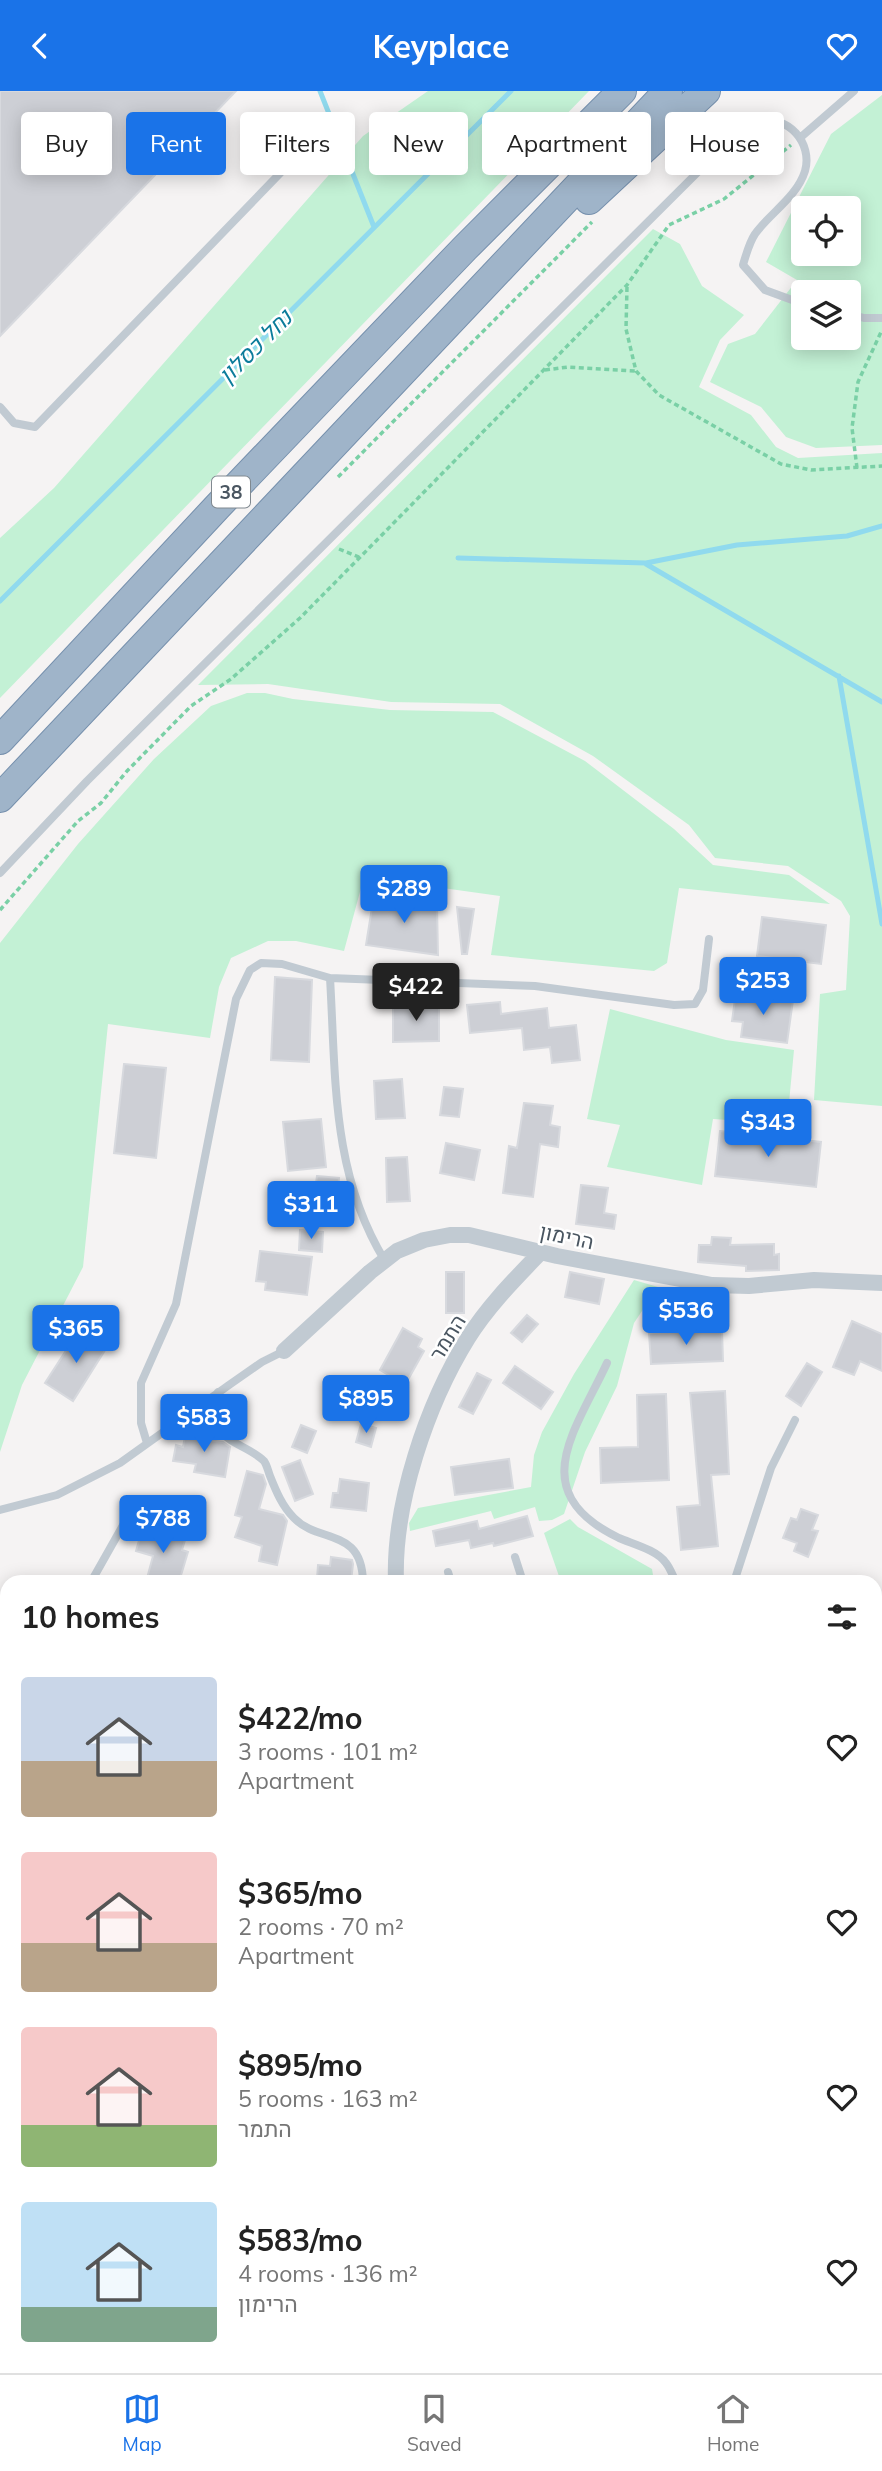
<!DOCTYPE html>
<meta charset="utf-8">
<style>
:root{--surface:#fff;--page:#f2f2f2;--text:#222;--muted:#767676;--line:#e0e0e0;--accent:#1a73e8}
body{margin:0;font-family:Mulish,Heebo,sans-serif;background:var(--page);color:var(--text);height:100vh;display:flex;flex-direction:column;font-size:26px;white-space:nowrap}
*{box-sizing:border-box;margin:0}
p{font-size:23px;color:var(--muted)}
.icon{flex:none;width:38px;height:38px;fill:none;stroke:currentColor;stroke-width:2;stroke-linecap:round;stroke-linejoin:round}
.map{position:relative;flex:1;overflow:hidden}
.details{position:absolute;left:0px;top:1484px;width:882px;height:798px;display:flex;flex-direction:column;background:var(--surface);border-radius:21px 21px 0 0;box-shadow:0 4px 18px #0003}
.details>*{flex:none}
.hud{position:absolute;left:21px;top:21px;width:840px;height:63px;display:flex;gap:14px}
.controls{position:absolute;left:791px;top:105px;display:grid;gap:14px}
.controls a{display:grid;place-items:center;width:70px;height:70px;border-radius:7px;background:var(--surface);box-shadow:0 4px 18px #0003;font-size:35px}
.price{position:absolute;translate:-50% -60px;padding:0 16px;border-radius:7px;background:var(--accent);color:#fff;font-size:23px;line-height:46px;filter:drop-shadow(0 2px 4px #0008)}
.price::after{content:'';position:absolute;left:50%;top:42px;width:21px;height:16px;margin-left:-10px;background:inherit;clip-path:polygon(0 0,100% 0,50% 100%)}
.price.on{background:#222;color:#fff}
ul{padding:0;list-style:none}
li{display:flex;align-items:center;gap:21px;height:175px;padding:0 21px}
li span{display:grid;place-items:center;flex:none;width:196px;height:140px;border-radius:7px;color:#555}
li>.icon{margin-inline-start:auto}
span .icon{width:84px;height:84px;fill:#fffc;stroke-width:1}
li b{font-size:30px}
h2{display:flex;justify-content:space-between;align-items:center;height:84px;padding:0 21px;font-size:30px}
.pill{padding:0 24px;border-radius:7px;background:var(--surface);box-shadow:0 4px 18px #0003;font-size:24px;line-height:63px}
.pill.on{background:var(--accent);color:#fff}
header{display:flex;justify-content:space-between;align-items:center;height:91px;padding:0 21px;background:var(--accent);color:#fff;font-size:32px;font-weight:700}
.tab-bar{display:flex;justify-content:space-around;align-items:center;height:98px;border-top:2px solid var(--line);background:var(--surface);font-size:19px;color:var(--muted)}
.tab-bar a{display:grid;justify-items:center;gap:4px}
.tab-bar .on{color:var(--accent)}
.map>svg:first-child{display:block}
</style>
<header><svg class="icon" aria-label="back" viewBox="0 0 24 24"><path d="M15 5l-7 7 7 7"/></svg>Keyplace<svg class="icon" aria-label="heart" viewBox="0 0 24 24"><path d="M12 20l-8-8c-3-5 5-10 8-4 3-6 11-1 8 4z"/></svg></header>
<div class="map">
<svg width="882" height="2282" viewBox="0 0 882 2282">
<rect width="100%" height="100%" fill="#f5f3f3"/>
<!-- education -->
<path fill="#e6e4e5" d="M 0,2089 L 7,2091 L 7,2275 L 288,2275 L 287,2282 L 0,2282 Z"/>
<!-- green -->
<path fill="#c3f1d5" fill-rule="evenodd" d="M 428,0 L 589,0 L 0,607 L 0,447 L 54,397 L 363,45 Z
M 882,4 L 882,354 L 816,357 L 786,346 L 761,316 L 710,291 L 728,253 L 755,243 L 797,189 L 766,171 L 831,43 ZM 803,117 L 849,117 L 849,163 L 803,163 ZM 803,201 L 849,201 L 849,247 L 803,247 Z
M 653,138 L 680,153 L 702,195 L 744,224 L 720,249 L 699,296 L 751,324 L 776,356 L 798,367 L 882,362 L 882,1015 L 814,1009 L 820,903 L 846,899 L 850,825 L 841,810 L 788,775 L 715,767 L 689,734 L 593,665 L 500,613 L 391,611 L 268,593 L 198,594 Z
M 247,602 L 265,602 L 293,608 L 390,619 L 493,621 L 585,670 L 674,738 L 713,774 L 789,784 L 830,813 L 679,797 L 667,872 L 654,880 L 491,864 L 500,805 L 364,786 L 344,860 L 296,850 L 268,850 L 231,867 L 219,896 L 210,947 L 108,933 L 83,1176 L 22,1294 L 0,1361 L 0,852 L 78,753 L 154,668 L 211,615 Z
M 610,918 L 726,949 L 794,959 L 787,1033 L 713,1028 L 702,1094 L 607,1076 L 620,1034 L 587,1028 Z
M 634,1189 L 658,1196 L 634,1232 L 617,1295 L 585,1361 L 564,1423 L 552,1429 L 539,1430 L 535,1416 L 494,1428 L 491,1420 L 410,1440 L 409,1432 L 418,1417 L 531,1396 L 534,1364 L 542,1341 L 574,1283 Z
M 570,1428 L 578,1436 L 652,1478 L 654,1490 L 561,1491 L 544,1442 Z
M 0,1569 L 7,1573 L 7,1608 L 0,1629 Z
M 875,1641 L 882,1643 L 882,1761 L 875,1758 Z
M 0,1788 L 7,1793 L 7,1915 L 0,1924 Z
M 7,1995 L 7,2084 L 0,2081 L 0,2004 Z
M 133,2275 L 170,2275 L 169,2282 L 132,2282 Z
M 304,2275 L 438,2275 L 445,2282 L 303,2282 Z"/>
<g fill="none" stroke-linecap="round" stroke-linejoin="round">
<!-- stream -->
<path stroke="#90daee" stroke-width="5" d="M 320,0 L 374,136
M 458,467 L 646,472 L 737,454 L 847,445 L 882,435
M 646,473 L 882,611
M 0,510 L 511,0
M 839,585 L 882,833"/>
</g>
<!-- building -->
<path fill="#cdcfd5" stroke="#d7d9de" stroke-width="2" d="M 0,0 L 236,0 L 0,245 Z
M 374,804 L 437,813 L 438,864 L 366,854 Z
M 457,816 L 474,818 L 467,863 L 462,863 Z
M 762,826 L 826,834 L 821,873 L 757,865 Z
M 275,886 L 312,889 L 309,971 L 271,969 Z
M 736,901 L 793,909 L 787,952 L 741,946 L 743,931 L 732,930 Z
M 500,911 L 501,923 L 547,917 L 549,937 L 576,934 L 580,969 L 552,972 L 550,956 L 524,959 L 522,937 L 470,942 L 467,914 Z
M 439,914 L 439,950 L 393,951 L 393,915 Z
M 124,973 L 166,977 L 156,1067 L 114,1062 Z
M 402,988 L 405,1027 L 376,1028 L 374,990 Z
M 444,996 L 463,998 L 459,1026 L 440,1024 Z
M 524,1012 L 553,1015 L 550,1034 L 560,1036 L 558,1056 L 540,1053 L 533,1106 L 503,1102 L 509,1055 L 517,1057 Z
M 321,1028 L 326,1076 L 288,1080 L 283,1031 Z
M 720,1040 L 821,1051 L 816,1096 L 715,1085 Z
M 446,1052 L 480,1059 L 474,1089 L 440,1082 Z
M 407,1066 L 410,1110 L 387,1111 L 386,1067 Z
M 317,1085 L 339,1087 L 336,1116 L 313,1113 Z
M 581,1094 L 608,1097 L 604,1122 L 616,1124 L 614,1138 L 576,1133 Z
M 300,1139 L 323,1141 L 322,1161 L 299,1159 Z
M 712,1146 L 731,1147 L 730,1154 L 774,1153 L 774,1164 L 779,1163 L 779,1179 L 746,1180 L 746,1175 L 698,1171 L 699,1154 L 711,1154 Z
M 260,1160 L 312,1166 L 307,1204 L 265,1199 L 266,1191 L 256,1190 Z
M 446,1181 L 464,1181 L 464,1222 L 446,1222 Z
M 570,1181 L 604,1188 L 599,1213 L 565,1206 Z
M 527,1224 L 538,1233 L 522,1251 L 511,1242 Z
M 852,1230 L 882,1243 L 882,1280 L 860,1270 L 854,1284 L 833,1276 Z
M 403,1237 L 422,1248 L 418,1256 L 424,1260 L 405,1294 L 380,1279 Z
M 80,1238 L 107,1256 L 73,1310 L 45,1292 Z
M 722,1239 L 723,1270 L 651,1273 L 649,1242 Z
M 807,1272 L 822,1281 L 801,1315 L 786,1305 Z
M 515,1275 L 553,1301 L 541,1318 L 503,1292 Z
M 477,1282 L 491,1289 L 473,1323 L 459,1316 Z
M 725,1300 L 729,1383 L 711,1384 L 718,1455 L 681,1459 L 677,1416 L 700,1414 L 690,1302 Z
M 666,1303 L 669,1389 L 601,1392 L 600,1357 L 638,1356 L 637,1304 Z
M 361,1333 L 376,1337 L 371,1356 L 356,1351 Z
M 301,1334 L 316,1340 L 307,1362 L 292,1356 Z
M 186,1340 L 208,1343 L 208,1349 L 223,1351 L 230,1356 L 225,1386 L 194,1381 L 196,1373 L 173,1370 L 176,1354 L 183,1356 Z
M 509,1368 L 513,1397 L 455,1404 L 451,1376 Z
M 300,1369 L 313,1403 L 295,1410 L 282,1376 Z
M 247,1380 L 263,1384 L 266,1393 L 259,1418 L 283,1424 L 287,1430 L 277,1474 L 259,1470 L 262,1455 L 235,1446 L 242,1426 L 235,1424 Z
M 340,1388 L 369,1392 L 366,1420 L 331,1416 L 333,1402 L 338,1402 Z
M 801,1418 L 818,1424 L 812,1439 L 818,1440 L 808,1466 L 794,1460 L 797,1452 L 783,1447 L 791,1427 L 797,1429 Z
M 527,1425 L 533,1445 L 494,1455 L 493,1452 L 471,1457 L 469,1449 L 436,1455 L 433,1440 L 477,1430 L 479,1438 Z
M 143,1435 L 186,1446 L 182,1459 L 188,1461 L 179,1491 L 146,1491 L 153,1465 L 136,1460 Z
M 331,1466 L 352,1469 L 353,1473 L 351,1491 L 317,1488 L 318,1474 L 330,1475 Z"/>
<g fill="none" stroke-linecap="round" stroke-linejoin="round">
<defs>
<path id="trunk" d="M 589,109 L 706,0
M 0,649 L 218,415 L 465,157 L 622,0
M 0,707 L 668,0"/>
</defs>
<!-- trunk casing -->
<use href="#trunk" stroke="#7690ad" stroke-width="30"/>
<!-- path -->
<path stroke="#7ad0a6" stroke-width="3.5" stroke-dasharray="5 3.5" stroke-linecap="butt" d="M 627,196 L 626,238 L 636,280 L 659,304 L 781,373 L 811,379 L 882,375
M 545,279 L 568,276 L 635,280
M 857,377 L 852,337 L 858,291 L 881,241
M 338,386 L 592,131
M 339,458 L 359,466
M 0,819 L 78,730 L 101,712 L 127,680 L 191,615 L 231,588 L 300,527 L 375,451 L 627,194 L 669,134 L 724,108 L 791,54
M 120,2282 L 121,2275"/>
<!-- service -->
<path stroke="#c1cad2" stroke-width="8" d="M 801,46 L 854,0
M 849,223 L 864,227 L 882,227
M 0,316 L 14,332 L 35,336 L 316,45
M 0,782 L 87,690 L 727,52 C 737,44 746,34 759,31 C 788,23 813,52 805,80 C 797,106 770,122 755,143 C 749,152 746,164 743,174 L 765,199 L 803,213
M 330,887 C 336,986 331,1082 385,1170
M 607,1272 C 575,1341 524,1401 619,1447 C 633,1453 657,1459 666,1472 C 670,1477 673,1485 676,1491
M 218,1301 C 224,1313 221,1323 217,1335 C 227,1353 250,1356 264,1370 C 267,1374 268,1380 270,1385 C 276,1400 282,1415 294,1427 C 319,1453 362,1436 363,1491
M 147,1352 L 141,1332 L 141,1292 L 176,1213 L 236,908 L 250,879 L 261,872 L 282,873 L 330,887 L 535,895 L 674,914 L 695,913 L 703,899 L 709,848
M 0,1419 L 57,1404 L 120,1372 L 229,1294 L 262,1271 L 284,1260
M 515,1466 L 523,1491
M 448,1481 L 451,1491
M 91,1491 L 135,1413
M 734,1491 L 771,1377 L 795,1329
M 670,2275 L 671,2282"/>
<!-- minor -->
<path stroke="#c1cad2" stroke-width="16" d="M 284,1260 L 370,1181 L 397,1160 L 424,1149 L 450,1144 L 469,1144 L 557,1165 L 712,1194 L 749,1195 L 814,1189 L 882,1192
M 396,1491 C 393,1413 427,1313 468,1247 C 488,1215 515,1188 541,1161
M 875,1521 L 882,1523
M 875,1624 L 882,1626
M 875,1883 L 882,1885"/>
<!-- secondary -->
<path stroke="#c1cbd6" stroke-width="23" d="M 0,1969 L 7,1960"/>
<!-- trunk -->
<use href="#trunk" stroke="#9fb4c9" stroke-width="28"/>
</g>
<g text-anchor="middle" dominant-baseline="central" stroke-width="5" stroke-linejoin="round" paint-order="stroke">
<!-- shield labels -->
<rect fill="#fff" stroke="#808990" stroke-width="2" x="212" y="385.5" width="38" height="31" rx="5"/>
<g font-size="19" font-weight="bold" fill="#4a5661">
<text x="231" y="401">38</text>
</g>
<!-- street labels -->
<g font-size="21" fill="#4a5661" stroke="#fff">
<text transform="translate(567 1145) rotate(12)">הרימון</text>
<text transform="translate(447 1246) rotate(-59)">התמר</text>
</g>
<!-- water labels -->
<g font-size="23" font-style="italic" fill="#0c7c9b" stroke="#fff">
<text transform="translate(255 255) rotate(-45)">נחל כסלון</text>
</g>
</g>
</svg>
<div class="controls">
<a><svg class="icon" aria-label="locate" viewBox="0 0 24 24"><circle cx="12" cy="12" r="6"/><path d="M12 2v4M12 18v4M2 12h4M18 12h4"/></svg></a>
<a><svg class="icon" aria-label="layers" viewBox="0 0 24 24"><path d="M12 4l9 5-9 5-9-5zM3 14l9 5 9-5"/></svg></a>
</div>
<b class="price" style="left:404px;top:834px">$289</b>
<b class="price" style="left:763px;top:926px">$253</b>
<b class="price on" style="left:416px;top:932px">$422</b>
<b class="price" style="left:768px;top:1068px">$343</b>
<b class="price" style="left:311px;top:1150px">$311</b>
<b class="price" style="left:686px;top:1256px">$536</b>
<b class="price" style="left:76px;top:1274px">$365</b>
<b class="price" style="left:366px;top:1344px">$895</b>
<b class="price" style="left:204px;top:1363px">$583</b>
<b class="price" style="left:163px;top:1464px">$788</b>
<div class="hud">
<a class="pill">Buy</a>
<a class="pill on">Rent</a>
<a class="pill">Filters</a>
<a class="pill">New</a>
<a class="pill">Apartment</a>
<a class="pill">House</a>
</div>
<section class="details">
<h2>10 homes<svg class="icon" aria-label="filters" viewBox="0 0 24 24"><path d="M4 7h16M4 17h16"/><circle cx="9" cy="7" r="2"/><circle cx="15" cy="17" r="2"/></svg></h2>
<ul>
<li><span style="background:linear-gradient(#c9d6e8 60%,#b9a48a 0)"><svg class="icon" aria-label="home" viewBox="0 0 24 24"><path d="M3 11l9-7 9 7M6 9v11h12V9"/></svg></span><div><b>$422/mo</b><p>3 rooms · 101 m²</p><p>Apartment</p></div><svg class="icon" aria-label="heart" viewBox="0 0 24 24"><path d="M12 20l-8-8c-3-5 5-10 8-4 3-6 11-1 8 4z"/></svg></li>
<li><span style="background:linear-gradient(#f6c9c9 65%,#b9a48a 0)"><svg class="icon" aria-label="home" viewBox="0 0 24 24"><path d="M3 11l9-7 9 7M6 9v11h12V9"/></svg></span><div><b>$365/mo</b><p>2 rooms · 70 m²</p><p>Apartment</p></div><svg class="icon" aria-label="heart" viewBox="0 0 24 24"><path d="M12 20l-8-8c-3-5 5-10 8-4 3-6 11-1 8 4z"/></svg></li>
<li><span style="background:linear-gradient(#f6c9c9 70%,#8fb573 0)"><svg class="icon" aria-label="home" viewBox="0 0 24 24"><path d="M3 11l9-7 9 7M6 9v11h12V9"/></svg></span><div><b>$895/mo</b><p>5 rooms · 163 m²</p><p>התמר</p></div><svg class="icon" aria-label="heart" viewBox="0 0 24 24"><path d="M12 20l-8-8c-3-5 5-10 8-4 3-6 11-1 8 4z"/></svg></li>
<li><span style="background:linear-gradient(#bfe0f5 75%,#7fa58c 0)"><svg class="icon" aria-label="home" viewBox="0 0 24 24"><path d="M3 11l9-7 9 7M6 9v11h12V9"/></svg></span><div><b>$583/mo</b><p>4 rooms · 136 m²</p><p>הרימון</p></div><svg class="icon" aria-label="heart" viewBox="0 0 24 24"><path d="M12 20l-8-8c-3-5 5-10 8-4 3-6 11-1 8 4z"/></svg></li>
</ul>
</section>
</div>
<nav class="tab-bar">
<a class="on"><svg class="icon" aria-label="map" viewBox="0 0 24 24"><path d="M3 6l6-2 6 2 6-2v14l-6 2-6-2-6 2zM9 4v14M15 6v14"/></svg>Map</a>
<a><svg class="icon" aria-label="saved" viewBox="0 0 24 24"><path d="M7 4h10v16l-5-4-5 4z"/></svg>Saved</a>
<a><svg class="icon" aria-label="home" viewBox="0 0 24 24"><path d="M3 11l9-7 9 7M6 9v11h12V9"/></svg>Home</a>
</nav>
